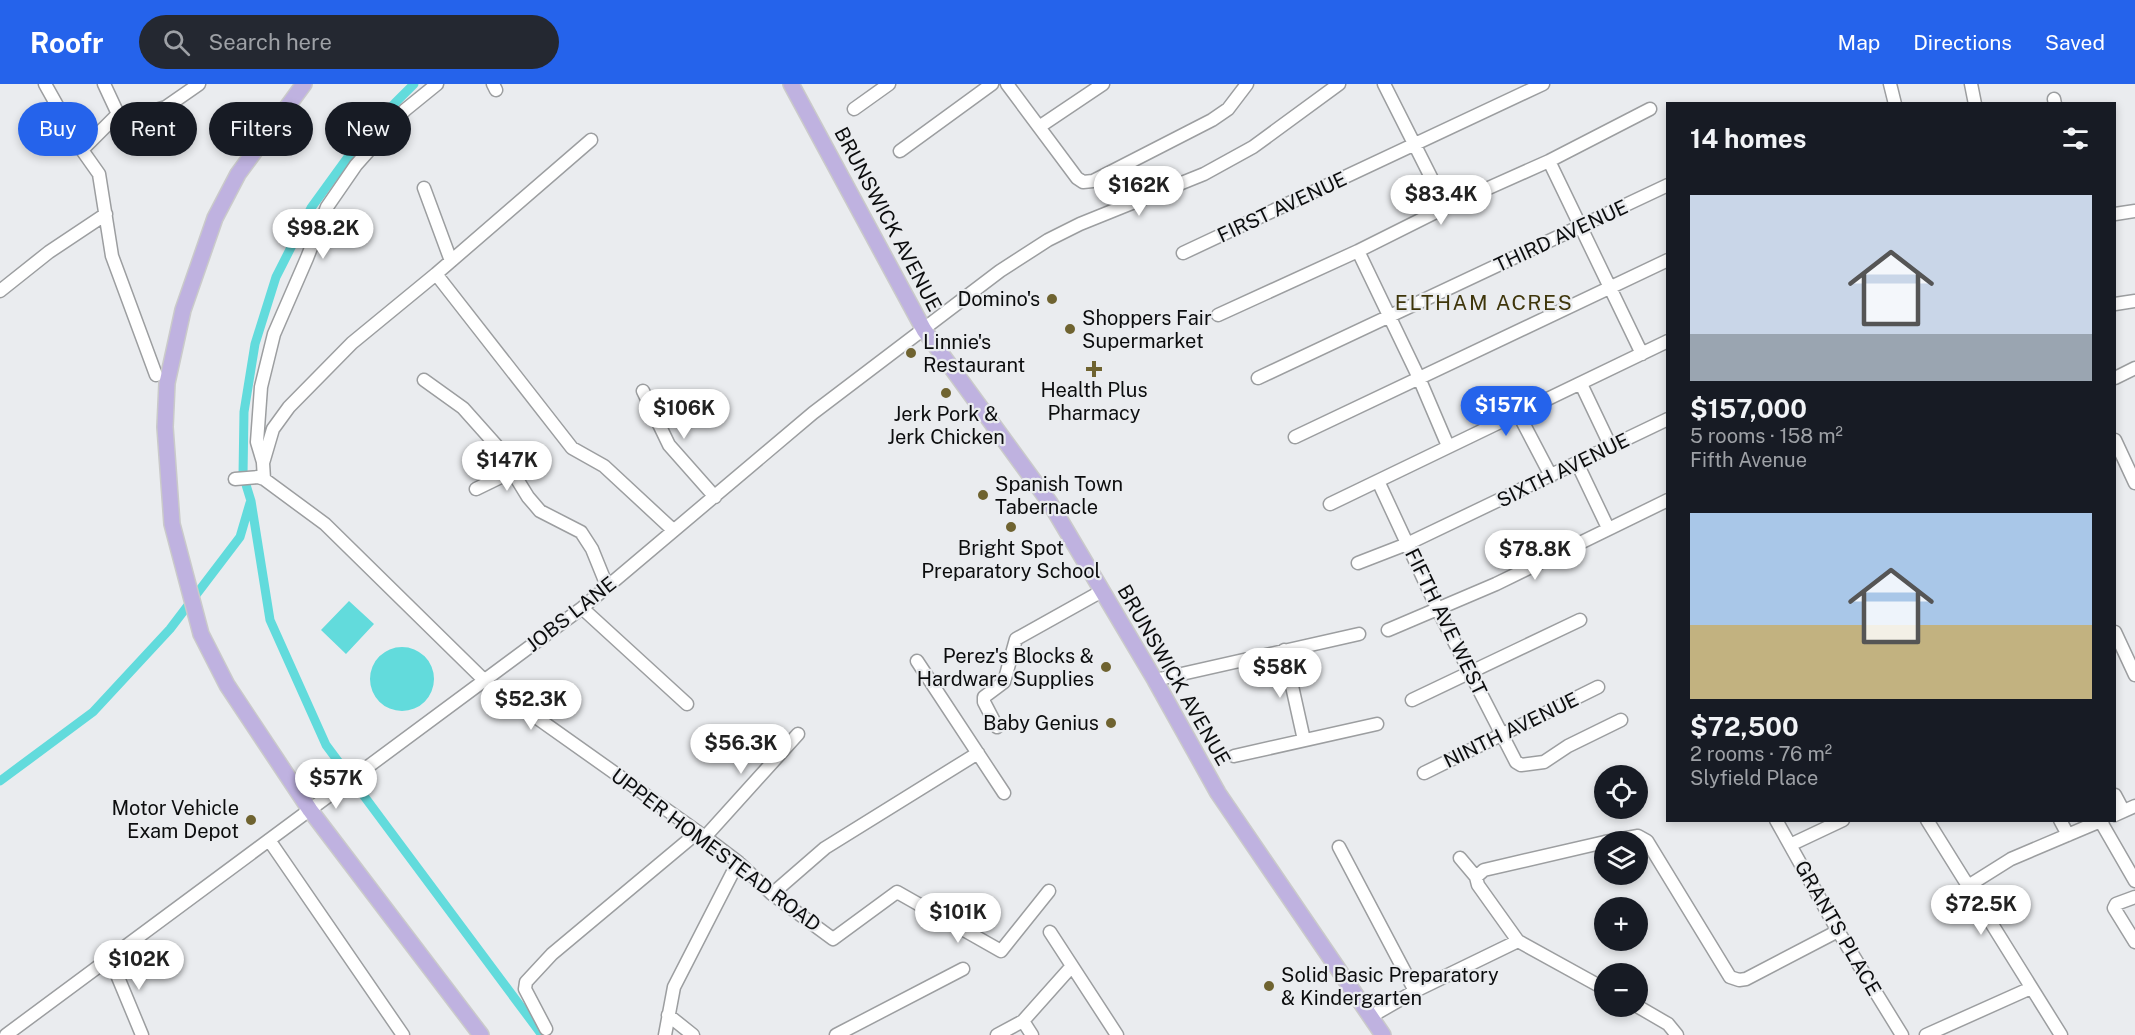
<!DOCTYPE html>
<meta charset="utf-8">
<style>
:root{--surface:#171b24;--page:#242831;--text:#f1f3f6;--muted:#9ea1a6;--accent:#2563eb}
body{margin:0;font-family:"Public Sans",sans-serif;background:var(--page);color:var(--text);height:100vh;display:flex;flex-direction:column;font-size:22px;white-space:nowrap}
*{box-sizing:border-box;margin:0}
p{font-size:20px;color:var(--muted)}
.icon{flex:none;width:33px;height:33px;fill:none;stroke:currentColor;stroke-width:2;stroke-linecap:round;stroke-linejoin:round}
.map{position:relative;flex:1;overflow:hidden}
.drawer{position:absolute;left:1666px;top:18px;width:450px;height:720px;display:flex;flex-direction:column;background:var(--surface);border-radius:0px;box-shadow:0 3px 9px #0003}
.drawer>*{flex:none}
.banner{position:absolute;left:18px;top:18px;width:570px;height:54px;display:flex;gap:12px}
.tools{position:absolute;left:1594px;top:681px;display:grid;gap:12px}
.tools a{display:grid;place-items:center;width:54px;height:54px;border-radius:50%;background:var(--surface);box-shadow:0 3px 9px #0003;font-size:30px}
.price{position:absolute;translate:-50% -51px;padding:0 14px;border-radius:21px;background:#fff;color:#222;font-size:20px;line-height:39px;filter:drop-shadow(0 2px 3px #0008)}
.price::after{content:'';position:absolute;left:50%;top:36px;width:18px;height:14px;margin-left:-9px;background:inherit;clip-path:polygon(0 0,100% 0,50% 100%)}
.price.current{background:var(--accent);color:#fff}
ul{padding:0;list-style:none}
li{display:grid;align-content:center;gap:12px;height:318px;padding:0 24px}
li span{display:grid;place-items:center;height:186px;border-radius:0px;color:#555}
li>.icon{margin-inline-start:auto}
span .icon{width:108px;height:108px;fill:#fffc;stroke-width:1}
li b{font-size:26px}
h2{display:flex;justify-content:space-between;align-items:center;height:72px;padding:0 24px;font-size:26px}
.chip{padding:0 21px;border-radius:27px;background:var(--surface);box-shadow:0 3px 9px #0003;font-size:21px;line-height:54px}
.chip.current{background:var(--accent);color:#fff}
header{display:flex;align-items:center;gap:36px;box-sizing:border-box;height:84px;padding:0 30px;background:var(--accent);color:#fff}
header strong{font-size:28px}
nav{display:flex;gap:33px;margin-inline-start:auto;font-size:21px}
.search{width:420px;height:54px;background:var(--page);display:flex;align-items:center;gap:15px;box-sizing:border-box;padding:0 21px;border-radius:33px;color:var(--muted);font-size:22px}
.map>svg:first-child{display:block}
</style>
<header>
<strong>Roofr</strong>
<div class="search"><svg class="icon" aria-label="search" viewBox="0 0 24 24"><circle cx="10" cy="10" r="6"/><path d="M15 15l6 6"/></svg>Search here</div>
<nav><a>Map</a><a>Directions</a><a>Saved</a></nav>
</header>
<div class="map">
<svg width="2135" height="951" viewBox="0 0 2135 951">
<rect width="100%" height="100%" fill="#eaecef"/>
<!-- water -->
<path fill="#62dbdc" d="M 349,517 L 374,540 L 346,570 L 321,546 Z
M370 595a32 32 0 1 1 64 0a32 32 0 1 1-64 0Z"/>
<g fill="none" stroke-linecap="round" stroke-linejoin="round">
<!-- canal -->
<path stroke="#62dbdc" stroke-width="9" d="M 414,0 L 395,19 L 348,73 L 311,124 L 276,193 L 255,260 L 244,328 L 243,391 L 251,417 L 270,536 L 326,661 L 542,951
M 0,697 L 93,628 L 170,545 L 240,453 L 250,419"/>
<defs>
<path id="minor" d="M 45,0 L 82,66 L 99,90 L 112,172 L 156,291
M 493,0 L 496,6
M 1007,0 L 1077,94 L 1083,98 L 1093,97 L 1212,36 L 1228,25 L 1247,0
M 1384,0 L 1446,123
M 1890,0 L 1895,20
M 1971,0 L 1975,20
M 2054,15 L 2055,20
M 854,25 L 889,0
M 118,30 L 143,30 L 166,23 L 199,0
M 1039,43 L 1103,0
M 82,66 L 118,30 L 104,0
M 900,67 L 992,0
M 1549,77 L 1642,270
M 424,104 L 451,177
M 2115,130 L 2135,127
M 1358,167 L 1419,294 L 1448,362
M 1183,169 L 1543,0
M 436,190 L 572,364 L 604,382 L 673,446
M 0,207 L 49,168 L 106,130
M 2115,220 L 2135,217
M 1218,231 L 1358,167 L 1446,123 L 1549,77 L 1650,25
M 1258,294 L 1668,101
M 2115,294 L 2135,284
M 424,296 L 463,324 L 496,361 L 528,413 L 540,427 L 581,448 L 592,465 L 607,502
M 1581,300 L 1611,363
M 643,307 L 669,361 L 715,413
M 1519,331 L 1551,392
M 1295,353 L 1668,176
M 2115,356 L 2135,399
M 263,378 L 257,358 L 261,303 L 274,250 L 307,174 L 327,123 L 356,81 L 405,26 L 437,0
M 1577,379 L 1608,444
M 235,395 L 258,393 L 264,395 L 325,440 L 485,597 L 705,753 L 738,778 L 772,810 L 833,855 L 897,808 L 1001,867 L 1049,807
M 264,395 L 263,379 L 273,345 L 289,323 L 352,259 L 436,190 L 591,56
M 1378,397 L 1438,526 L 1516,678 L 1521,681 L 1544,678 L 1568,662 L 1621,636
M 476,405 L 511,388
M 1330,420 L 1668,257
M 1358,479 L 1407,460 L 1668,335
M 582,524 L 687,620
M 1388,546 L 1496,500 L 1668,416
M 2115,548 L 2135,591
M 1284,566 L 1304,656
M 917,577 L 1004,709
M 1155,596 L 1359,550
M 1412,616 L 1580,536
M 997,643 L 984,618 L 984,613 L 1004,598 L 1016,555 L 1102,507
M 1234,672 L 1377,640
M 1424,689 L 1598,603
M 2115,711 L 2123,726
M 2115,731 L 2135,722
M 1776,736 L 1838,847 L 1902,951
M 1927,736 L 2061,951
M 2060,736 L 2068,751
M 2101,738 L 2135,797
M 705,753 L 798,650
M 269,756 L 403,951
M 1605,758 L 1638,752 L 1647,757 L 1730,893 L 1739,896 L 1746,895 L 1838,847
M 1790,761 L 1843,736
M 1339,763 L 1415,907
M 1460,774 L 1476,793 L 1478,801 L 1518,857 L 1605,905
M 1476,793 L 1484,786 L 1605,758
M 1968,802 L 2011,775 L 2103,736
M 772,810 L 825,764 L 978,669
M 2135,813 L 2116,820 L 2114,824 L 2135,858
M 1050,848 L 1117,951
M 110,874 L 142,951
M 1637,922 L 1668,940 L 1677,951
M 668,931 L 693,951
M 1370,933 L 1415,907 L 1518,857
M 1023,937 L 1032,951
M 546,945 L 525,905 L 526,898 L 552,870 L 698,748
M 6,951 L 582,524 L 813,329 L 1000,187 L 1048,156 L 1080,140 L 1204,90 L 1253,63 L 1339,0
M 665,951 L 674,903 L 738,778
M 836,951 L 963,885
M 997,951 L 1023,937 L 1072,882
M 1926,951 L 2031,904"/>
<path id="major" d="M 304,0 L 238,90 L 215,134 L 183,226 L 167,299 L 165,343 L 172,440 L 201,550 L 227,601 L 310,726 L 481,951
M 791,0 L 924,246 L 1050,419 L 1155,596 L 1218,709 L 1383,951"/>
</defs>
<!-- minor casing -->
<use href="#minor" stroke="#9c9ea0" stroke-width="15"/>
<!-- major casing -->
<use href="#major" stroke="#cacaca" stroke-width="18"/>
<!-- minor -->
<use href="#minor" stroke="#fff" stroke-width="12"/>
<!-- major -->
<use href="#major" stroke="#bfb2e0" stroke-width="15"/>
</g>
<!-- markers -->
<g fill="#6f6330" stroke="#eaecef" stroke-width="2">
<circle cx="1052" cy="215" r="6"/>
<circle cx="1070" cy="245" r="6"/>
<circle cx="911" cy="269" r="6"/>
<path d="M1091 276h6v6h6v6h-6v6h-6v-6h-6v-6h6z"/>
<circle cx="946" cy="309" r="6"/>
<circle cx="983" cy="411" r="6"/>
<circle cx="1011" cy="443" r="6"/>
<circle cx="1106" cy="583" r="6"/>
<circle cx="1111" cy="639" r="6"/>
<circle cx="251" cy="736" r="6"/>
<circle cx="1269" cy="902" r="6"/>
</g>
<g text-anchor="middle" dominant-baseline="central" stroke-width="4.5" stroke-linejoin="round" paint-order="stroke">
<!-- street labels -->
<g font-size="20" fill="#0c0d0e" stroke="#eaecef">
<text transform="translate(1282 123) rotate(-25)">FIRST AVENUE</text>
<text transform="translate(888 135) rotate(62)">BRUNSWICK AVENUE</text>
<text transform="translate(1561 152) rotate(-25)">THIRD AVENUE</text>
<text transform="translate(1563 386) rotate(-26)">SIXTH AVENUE</text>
<text transform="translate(571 530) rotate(-38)">JOBS LANE</text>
<text transform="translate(1446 538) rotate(64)">FIFTH AVE WEST</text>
<text transform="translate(1174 591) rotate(60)">BRUNSWICK AVENUE</text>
<text transform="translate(1511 646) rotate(-26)">NINTH AVENUE</text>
<text transform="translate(716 766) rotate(37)">UPPER HOMESTEAD ROAD</text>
<text transform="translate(1838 844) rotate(60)">GRANTS PLACE</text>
</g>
<!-- poi labels -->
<g font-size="20" fill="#0c0d0e" stroke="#eaecef" text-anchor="end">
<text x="1040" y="215">Domino's</text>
<text x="1082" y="234" text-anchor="start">Shoppers Fair<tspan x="1082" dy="23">Supermarket</tspan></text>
<text x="923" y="258" text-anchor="start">Linnie's<tspan x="923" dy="23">Restaurant</tspan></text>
<text x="1094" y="306" text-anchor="middle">Health Plus<tspan x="1094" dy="23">Pharmacy</tspan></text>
<text x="946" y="330" text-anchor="middle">Jerk Pork &amp;<tspan x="946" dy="23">Jerk Chicken</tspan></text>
<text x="995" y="400" text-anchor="start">Spanish Town<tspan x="995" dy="23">Tabernacle</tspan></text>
<text x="1011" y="464" text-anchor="middle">Bright Spot<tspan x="1011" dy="23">Preparatory School</tspan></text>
<text x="1094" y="572">Perez's Blocks &amp;<tspan x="1094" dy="23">Hardware Supplies</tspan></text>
<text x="1099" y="639">Baby Genius</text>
<text x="239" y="724">Motor Vehicle<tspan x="239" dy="23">Exam Depot</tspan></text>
<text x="1281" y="891" text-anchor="start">Solid Basic Preparatory<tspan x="1281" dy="23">&amp; Kindergarten</tspan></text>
</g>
<!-- neighbourhood labels -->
<g font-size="21" letter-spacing="1.5" fill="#3f360b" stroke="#eaecef">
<text x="1484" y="218">ELTHAM ACRES</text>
</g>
</g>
</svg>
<div class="tools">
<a><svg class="icon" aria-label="locate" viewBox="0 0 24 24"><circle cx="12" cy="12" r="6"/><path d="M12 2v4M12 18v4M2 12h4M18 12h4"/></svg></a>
<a><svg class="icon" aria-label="layers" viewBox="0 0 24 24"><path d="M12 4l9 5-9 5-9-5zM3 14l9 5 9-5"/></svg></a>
<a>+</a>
<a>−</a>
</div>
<b class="price" style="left:1139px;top:133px">$162K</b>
<b class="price" style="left:1441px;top:142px">$83.4K</b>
<b class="price" style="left:323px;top:176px">$98.2K</b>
<b class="price current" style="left:1506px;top:353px">$157K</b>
<b class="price" style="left:684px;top:356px">$106K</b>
<b class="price" style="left:507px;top:408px">$147K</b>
<b class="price" style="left:1535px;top:497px">$78.8K</b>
<b class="price" style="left:1280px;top:615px">$58K</b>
<b class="price" style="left:531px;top:647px">$52.3K</b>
<b class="price" style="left:741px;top:691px">$56.3K</b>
<b class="price" style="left:336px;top:726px">$57K</b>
<b class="price" style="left:1981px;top:852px">$72.5K</b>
<b class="price" style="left:958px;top:860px">$101K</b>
<b class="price" style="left:139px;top:907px">$102K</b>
<div class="banner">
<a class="chip current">Buy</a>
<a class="chip">Rent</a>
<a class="chip">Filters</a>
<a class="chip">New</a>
</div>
<section class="drawer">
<h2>14 homes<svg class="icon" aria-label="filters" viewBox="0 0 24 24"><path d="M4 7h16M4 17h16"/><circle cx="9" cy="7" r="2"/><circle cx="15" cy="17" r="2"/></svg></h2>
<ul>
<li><span style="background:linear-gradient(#c9d6e8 75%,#9aa5b1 0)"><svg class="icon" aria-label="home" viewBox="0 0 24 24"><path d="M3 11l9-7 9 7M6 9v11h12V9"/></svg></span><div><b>$157,000</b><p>5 rooms · 158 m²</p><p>Fifth Avenue</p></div></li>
<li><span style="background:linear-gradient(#a9c7e8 60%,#c2b280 0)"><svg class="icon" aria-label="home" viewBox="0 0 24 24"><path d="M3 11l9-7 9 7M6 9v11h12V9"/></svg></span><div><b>$72,500</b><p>2 rooms · 76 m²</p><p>Slyfield Place</p></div></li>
</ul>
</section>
</div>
